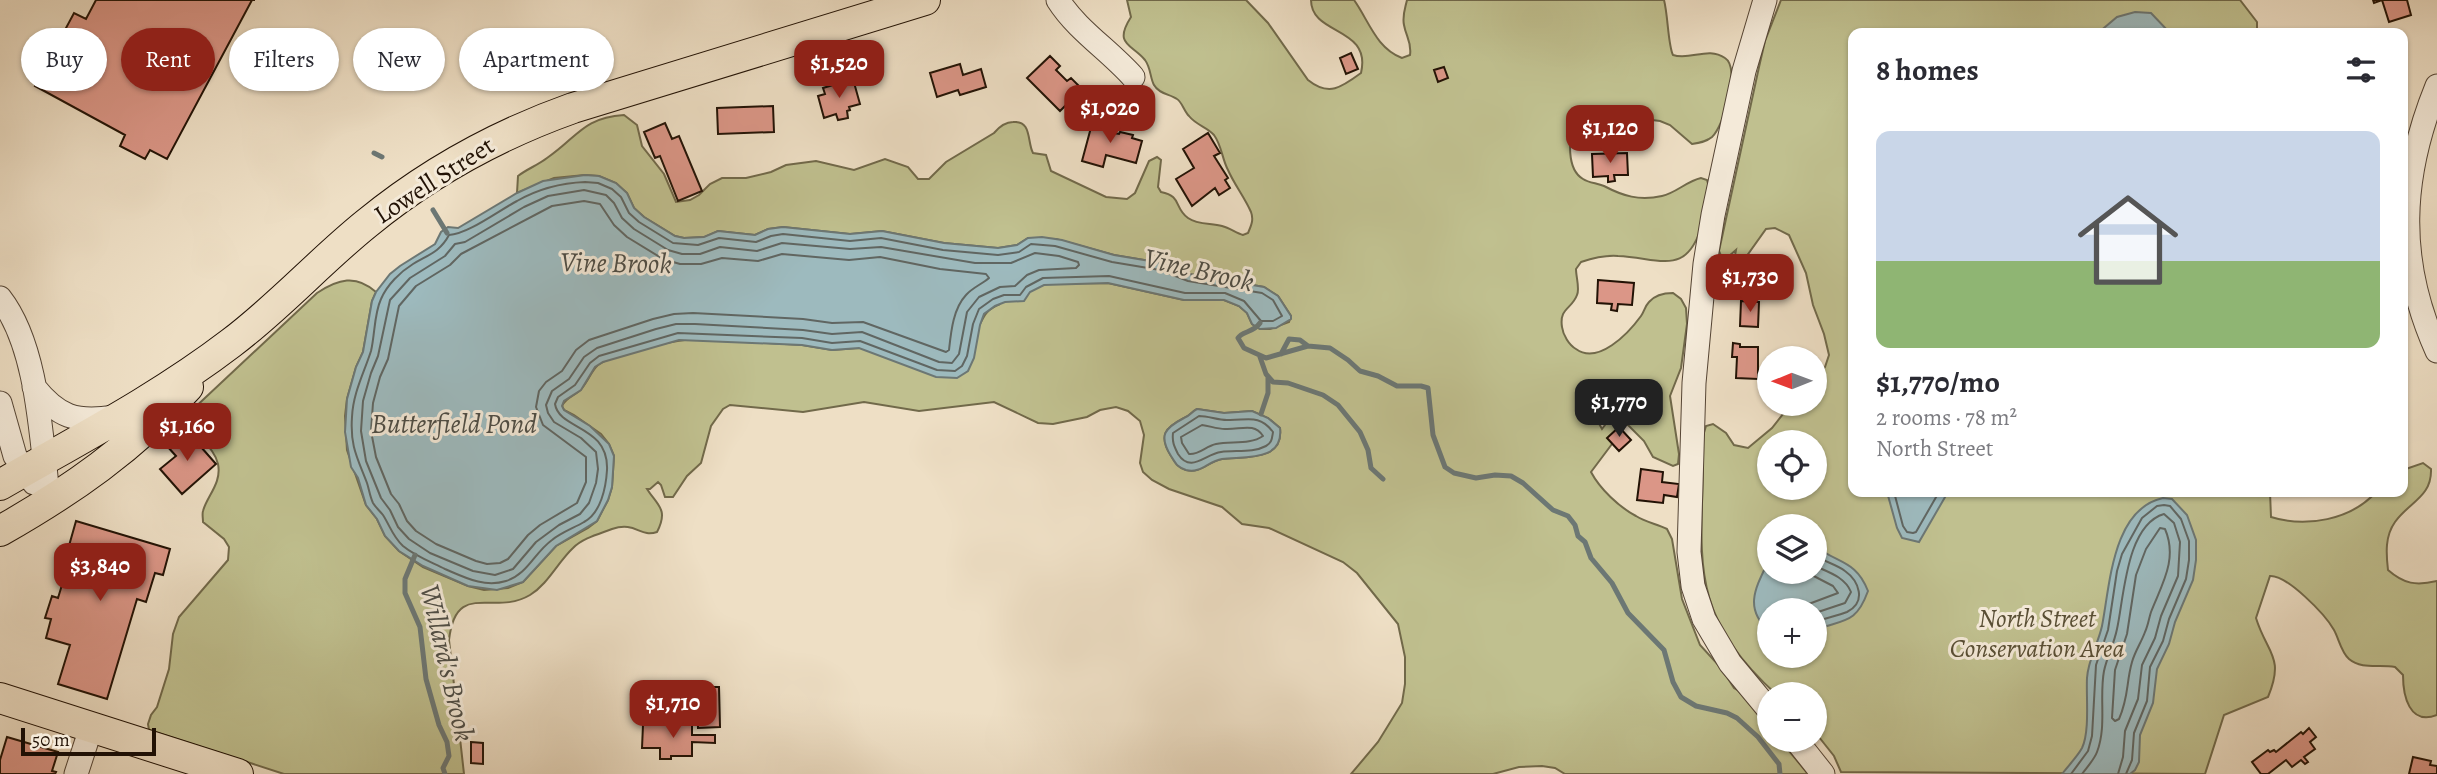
<!DOCTYPE html>
<meta charset="utf-8">
<style>
:root{--surface:#fff;--page:#f7f7f7;--text:#2b2b33;--muted:#7c7c81;--accent:#8f2418}
body{margin:0;font-family:Alegreya,serif;background:var(--page);color:var(--text);height:100vh;display:flex;flex-direction:column;font-size:26px;white-space:nowrap}
*{box-sizing:border-box;margin:0}
p{font-size:23px;color:var(--muted)}
.icon{flex:none;width:38px;height:38px;fill:none;stroke:currentColor;stroke-width:2;stroke-linecap:round;stroke-linejoin:round}
.map{position:relative;flex:1;overflow:hidden}
.sheet{position:absolute;left:1848px;top:28px;width:560px;height:469px;display:flex;flex-direction:column;background:var(--surface);border-radius:14px;box-shadow:0 2px 5px #0004}
.sheet>*{flex:none}
.guide{position:absolute;left:21px;top:28px;width:665px;height:63px;display:flex;gap:14px}
.needle{width:46px;rotate:269deg}
.fabs{position:absolute;left:1757px;top:346px;display:grid;gap:14px}
.fabs a{display:grid;place-items:center;width:70px;height:70px;border-radius:50%;background:var(--surface);box-shadow:0 2px 5px #0004;font-size:35px}
.scale{position:absolute;left:21px;bottom:18px;width:135px;box-sizing:border-box;padding-left:7px;border:4px solid #221205;border-top:0;font-size:19px;line-height:24px;white-space:nowrap;color:#221205;-webkit-text-stroke:5px #f4ead9;paint-order:stroke}
.price{position:absolute;translate:-50% -60px;padding:0 16px;border-radius:14px;background:var(--accent);color:#fff;font-size:23px;line-height:46px;filter:drop-shadow(0 2px 4px #0008)}
.price::after{content:'';position:absolute;left:50%;top:42px;width:21px;height:16px;margin-left:-10px;background:inherit;clip-path:polygon(0 0,100% 0,50% 100%)}
.price.current{background:#222;color:#fff}
ul{padding:0;list-style:none}
li{display:grid;align-content:center;gap:14px;height:371px;padding:0 28px}
li span{display:grid;place-items:center;height:217px;border-radius:14px;color:#555}
li>.icon{margin-inline-start:auto}
span .icon{width:126px;height:126px;fill:#fffc;stroke-width:1}
li b{font-size:30px}
h2{display:flex;justify-content:space-between;align-items:center;height:84px;padding:0 28px;font-size:30px}
.tag{padding:0 24px;border-radius:32px;background:var(--surface);box-shadow:0 2px 5px #0004;font-size:24px;line-height:63px}
.tag.current{background:var(--accent);color:#fff}
.map>svg:first-child{display:block}
</style>
<div class="map">
<svg width="2437" height="774" viewBox="0 0 2437 774">
<rect width="100%" height="100%" fill="#eedfc5"/>
<filter id="stains"><feTurbulence type="fractalNoise" baseFrequency=".00286" numOctaves="4"/><feColorMatrix values="0 0 0 0 .2 0 0 0 0 .09 0 0 0 0 .02 0 0 0 .5 -.17"/></filter>
<radialGradient id="worn" r=".72"><stop offset=".6" stop-color="#630" stop-opacity="0"/><stop offset="1" stop-color="#630" stop-opacity=".3"/></radialGradient>
<!-- green -->
<path fill="#c0c08f" stroke="#71694a" stroke-width="2" fill-rule="evenodd" d="M 1127,0 L 1246,0 L 1268,23 L 1308,80 C 1329,97 1342,87 1361,73 C 1372,26 1311,36 1311,0 L 1354,0 C 1369,21 1376,48 1402,58 L 1410,55 C 1412,42 1406,37 1404,25 C 1402,16 1405,9 1407,0 L 1664,0 C 1668,15 1668,45 1673,55 C 1690,61 1708,46 1725,58 C 1741,68 1724,126 1712,137 C 1706,142 1699,143 1692,144 L 1670,125 L 1660,121 L 1644,119 L 1616,122 L 1580,120 L 1574,123 C 1569,138 1566,169 1583,179 C 1589,183 1597,183 1604,186 C 1623,196 1639,201 1662,196 C 1676,193 1687,181 1701,178 L 1707,180 C 1712,193 1707,209 1703,222 C 1687,278 1662,258 1618,256 C 1605,255 1593,258 1581,262 L 1576,269 C 1576,277 1580,289 1577,295 C 1572,309 1559,308 1562,327 C 1563,335 1569,345 1576,349 C 1598,365 1628,334 1641,316 C 1644,312 1645,306 1649,302 C 1655,295 1664,293 1673,293 L 1681,299 L 1686,308 L 1687,324 L 1681,368 L 1670,396 L 1679,454 L 1678,464 L 1673,466 L 1653,457 L 1644,441 L 1627,424 L 1591,472 C 1600,489 1619,507 1636,516 C 1645,522 1657,524 1667,529 L 1672,539 L 1682,599 L 1700,645 L 1722,669 L 1734,688 L 1739,691 L 1769,727 L 1769,740 L 1780,740 L 1808,774 L 1565,774 L 1555,768 L 1542,766 L 1519,767 L 1493,774 L 1351,774 L 1378,742 L 1402,703 L 1405,684 L 1405,657 L 1398,624 L 1357,573 L 1343,562 L 1269,528 L 1242,524 L 1222,507 L 1169,489 L 1152,480 L 1143,472 L 1140,463 L 1144,435 L 1140,421 L 1128,411 L 1116,407 L 1100,410 L 1087,417 L 1053,424 L 1038,423 L 994,402 L 919,411 L 864,402 L 803,412 L 730,405 L 723,409 L 711,426 L 701,463 L 687,476 L 673,497 L 665,497 L 661,485 L 658,482 L 650,489 L 647,489 C 657,505 669,509 657,532 C 640,538 636,521 612,529 C 599,534 583,538 573,548 C 558,562 548,584 530,595 C 493,617 456,579 449,640 L 464,774 L 284,774 L 149,730 L 148,724 L 151,715 L 157,707 L 169,669 L 173,634 L 179,617 L 228,560 L 229,547 L 224,539 L 203,522 C 203,518 202,514 203,511 C 207,496 222,483 218,464 C 213,442 187,435 190,412 L 317,293 C 338,279 356,274 376,292 L 372,301 L 363,352 L 356,367 L 347,399 L 345,416 L 347,450 L 366,505 L 377,519 L 385,536 L 399,551 L 423,567 L 468,586 L 484,590 L 508,588 L 523,582 L 556,546 L 588,528 L 597,521 L 608,500 L 612,487 L 614,456 L 609,444 L 601,434 L 574,415 L 564,410 L 562,406 C 566,398 572,397 578,392 C 587,385 590,372 598,365 C 612,354 675,340 694,339 L 802,345 L 832,350 L 859,348 L 870,337 C 881,337 886,346 895,350 C 901,353 933,356 940,354 C 945,352 947,345 950,341 L 970,339 C 984,325 979,312 1000,304 C 970,305 979,316 961,331 C 934,336 928,347 898,341 L 895,338 L 897,335 L 913,337 L 917,336 L 917,332 L 896,317 L 892,296 L 877,282 L 875,277 L 877,272 L 883,271 L 960,282 L 973,295 L 980,295 L 1022,284 L 1108,283 L 1184,300 L 1224,300 L 1239,306 L 1247,313 L 1252,324 L 1260,329 L 1270,329 L 1289,322 L 1291,316 L 1278,296 L 1264,287 L 1189,274 L 1162,263 L 1114,255 L 1056,239 L 1028,238 L 1017,245 L 998,248 L 944,243 L 882,231 L 850,234 L 783,227 L 768,229 L 755,235 L 718,231 L 705,237 L 684,238 L 675,236 L 644,217 L 634,208 L 627,193 L 616,183 L 599,176 L 585,175 L 554,178 L 517,193 L 518,176 C 527,169 538,165 547,158 C 578,137 582,118 624,115 L 637,125 L 642,146 L 664,174 L 676,202 L 690,200 L 699,195 L 710,184 L 722,178 L 746,178 L 771,172 L 786,165 L 816,161 L 854,170 L 885,159 L 908,167 L 918,179 L 929,179 L 946,162 L 994,133 C 999,127 1005,122 1013,122 C 1032,120 1027,142 1033,153 L 1046,155 L 1051,171 L 1106,197 L 1127,199 L 1135,193 L 1149,161 L 1157,157 L 1161,160 L 1158,187 L 1161,192 C 1182,196 1174,208 1188,218 C 1198,225 1211,223 1222,226 C 1230,228 1236,233 1243,235 L 1248,233 C 1251,226 1254,220 1251,212 C 1245,198 1234,184 1228,170 C 1222,159 1222,146 1214,135 C 1207,127 1196,125 1189,116 C 1184,111 1182,102 1177,99 C 1170,94 1159,94 1154,85 C 1150,78 1151,68 1145,60 C 1132,44 1113,45 1131,17 ZM 1594,394 L 1605,399 L 1617,409 L 1602,429 L 1583,395 ZM 1197,409 L 1224,413 L 1252,411 L 1268,418 L 1280,428 C 1284,462 1244,456 1222,459 C 1208,461 1201,474 1186,470 C 1177,467 1176,463 1171,456 C 1158,435 1165,428 1184,418 C 1190,416 1191,412 1197,409 Z
M 1781,0 L 2240,0 L 2257,22 L 2257,33 L 1853,33 L 1853,492 L 2270,492 L 2271,517 C 2306,528 2351,520 2376,492 L 2403,492 L 2403,470 L 2423,463 L 2431,469 C 2432,497 2409,502 2395,522 C 2385,536 2386,553 2388,570 C 2404,584 2416,586 2437,581 L 2437,715 C 2409,726 2403,695 2403,675 L 2395,667 C 2379,664 2362,670 2349,659 C 2341,652 2339,639 2334,630 C 2325,614 2287,575 2270,576 L 2256,618 C 2267,654 2285,656 2268,697 L 2224,715 L 2205,774 L 1841,772 L 1834,756 L 1815,732 L 1815,695 L 1777,695 C 1680,607 1705,551 1703,436 L 1706,426 L 1713,424 L 1726,433 L 1734,445 L 1748,448 L 1772,428 L 1791,404 L 1815,404 L 1815,380 L 1825,367 L 1829,355 L 1824,334 L 1813,305 L 1806,273 L 1789,235 L 1775,228 L 1766,229 L 1731,278 L 1736,250 L 1728,257 L 1722,258 L 1719,251 L 1759,67 L 1765,41 ZM 1769,443 L 1815,443 L 1815,488 L 1769,488 ZM 1769,527 L 1815,527 L 1815,572 L 1769,572 ZM 1769,611 L 1815,611 L 1815,656 L 1769,656 Z"/>
<!-- water -->
<path fill="#9dbabe" stroke="#6c7774" stroke-width="2" d="M 2135,12 L 2151,13 L 2170,33 L 2098,33 L 2117,17 Z
M 585,175 L 599,176 L 616,183 L 627,193 L 634,208 L 644,217 L 675,236 L 684,238 L 704,237 L 718,231 L 755,235 L 768,229 L 783,227 L 850,234 L 882,231 L 944,243 L 998,248 L 1017,245 L 1028,238 L 1042,237 L 1062,240 L 1114,255 L 1162,263 L 1189,274 L 1264,287 L 1278,296 L 1291,316 L 1291,319 L 1276,328 L 1260,329 L 1252,324 L 1247,313 L 1239,306 L 1224,300 L 1184,300 L 1108,283 L 1044,285 L 1030,292 L 1024,301 L 1005,302 L 995,306 L 984,314 L 980,325 L 974,358 L 968,371 L 957,378 L 936,377 L 859,348 L 832,350 L 802,345 L 679,340 L 603,362 L 595,367 L 581,390 L 564,401 L 562,406 L 564,410 L 590,426 L 609,444 L 614,456 L 612,487 L 608,500 L 597,521 L 556,546 L 523,582 L 497,590 L 468,586 L 423,566 L 399,551 L 385,536 L 377,519 L 366,505 L 358,478 L 351,467 L 345,432 L 347,399 L 356,367 L 363,352 L 372,301 L 376,292 L 390,274 L 400,266 L 435,244 L 441,232 L 448,227 L 458,228 L 517,193 L 543,181 Z
M 1197,409 L 1224,413 L 1252,411 L 1268,418 L 1280,428 C 1284,462 1244,456 1222,459 C 1208,461 1201,474 1186,470 C 1177,467 1176,464 1171,456 C 1158,435 1165,428 1184,418 C 1190,416 1191,412 1197,409 Z
M 1887,492 L 1948,492 L 1919,542 L 1902,538 L 1897,528 Z
M 2163,498 L 2172,499 L 2187,515 L 2196,540 L 2196,560 L 2193,580 L 2175,622 L 2169,644 L 2157,669 L 2153,703 L 2140,735 L 2139,762 L 2135,770 L 2130,774 L 2062,774 C 2068,766 2077,757 2082,748 C 2090,731 2086,697 2087,678 C 2088,660 2098,644 2102,626 C 2110,586 2112,509 2163,498 Z
M 1815,546 C 1838,564 1856,560 1868,591 C 1856,624 1845,619 1815,630 L 1815,611 L 1769,611 L 1769,631 C 1743,608 1756,587 1769,560 L 1769,572 L 1815,572 Z"/>
<g fill="none" stroke-linecap="round" stroke-linejoin="round">
<!-- shore -->
<path stroke="#606662" stroke-width="2" d="M 585,182 L 598,183 L 612,189 L 621,197 L 629,213 L 639,222 L 673,243 L 698,245 L 719,238 L 756,242 L 771,236 L 783,234 L 850,241 L 881,238 L 943,250 L 998,255 L 1019,252 L 1031,244 L 1055,246 L 1112,262 L 1160,270 L 1188,281 L 1262,293 L 1273,300 L 1282,316 L 1273,321 L 1261,321 L 1244,301 L 1225,293 L 1185,293 L 1109,276 L 1043,278 L 1026,287 L 1020,295 L 1004,295 L 993,299 L 979,309 L 973,324 L 967,356 L 962,366 L 955,371 L 937,370 L 860,341 L 832,343 L 802,338 L 678,333 L 599,356 L 590,363 L 575,385 L 558,397 L 555,404 C 559,430 609,425 607,470 C 606,487 601,513 584,522 C 574,528 562,532 552,540 C 534,553 528,574 506,581 C 484,588 464,577 445,569 C 431,562 415,556 403,546 C 393,537 390,526 383,515 C 380,511 376,508 373,503 C 370,497 369,489 367,483 C 357,457 350,446 352,417 C 353,393 364,373 371,351 C 375,334 374,314 381,299 C 387,285 400,272 413,264 C 428,255 440,252 449,235 C 468,234 498,211 517,201 C 538,189 560,183 585,182 Z
M 584,190 L 606,195 L 614,203 L 622,218 L 634,229 L 668,250 L 682,254 L 700,254 L 720,247 L 757,251 L 782,243 L 850,249 L 881,247 L 975,263 L 1011,263 L 1035,253 L 1059,256 L 1078,262 L 1079,265 L 1076,268 L 1039,270 L 1027,275 L 1015,286 L 1000,287 L 979,297 L 967,312 L 959,354 L 952,363 L 939,362 L 862,332 L 832,334 L 803,330 L 695,324 L 676,324 L 656,329 L 597,348 L 584,357 L 569,379 L 552,391 L 546,405 L 548,413 L 554,422 L 581,438 L 596,452 L 598,469 L 596,483 L 589,503 L 580,514 L 559,525 L 536,542 L 513,569 L 495,575 L 473,571 L 430,553 L 409,539 L 398,527 L 390,510 L 381,498 L 366,461 L 361,431 L 363,401 L 371,373 L 378,356 L 390,300 L 410,278 L 445,256 L 455,244 L 465,242 L 524,207 L 548,196 Z
M 584,201 L 600,204 L 614,225 L 627,237 L 663,259 L 680,264 L 701,264 L 722,258 L 758,261 L 782,254 L 849,260 L 880,257 L 940,269 L 986,274 L 989,278 C 982,284 972,288 966,295 C 953,309 951,332 949,350 L 946,352 L 863,322 L 832,323 L 803,319 L 693,313 L 674,314 L 653,319 L 589,340 L 576,350 L 562,371 L 546,382 L 539,391 L 536,407 L 543,425 L 586,457 L 586,482 L 577,503 L 540,525 L 528,535 L 508,559 L 500,563 L 487,564 L 476,561 L 436,544 L 416,531 L 407,521 L 399,504 L 391,494 L 376,457 L 371,431 L 373,403 L 380,377 L 388,359 L 399,306 L 416,286 L 450,265 L 461,254 L 552,206 Z
M 1199,416 C 1209,416 1217,420 1227,420 C 1246,421 1259,413 1273,432 C 1272,438 1272,443 1266,446 C 1253,453 1236,450 1221,452 C 1205,454 1191,474 1178,454 C 1174,446 1172,442 1173,433 Z
M 1202,425 C 1210,426 1217,429 1225,429 C 1240,430 1254,422 1263,436 C 1250,445 1232,441 1216,444 C 1206,446 1199,455 1189,454 L 1182,443 L 1181,437 Z
M 1894,492 L 1903,526 L 1907,532 L 1913,533 L 1916,532 L 1939,492
M 2160,528 L 2165,529 C 2178,559 2162,584 2151,612 C 2149,618 2148,626 2145,632 C 2141,643 2135,651 2132,662 C 2126,683 2129,696 2119,719 L 2115,721 L 2112,718 L 2115,670 L 2127,634 L 2136,575 L 2146,549 Z
M 1815,555 C 1824,562 1836,564 1845,571 C 1859,581 1867,602 1847,612 C 1837,616 1825,618 1815,622
M 1815,566 C 1828,572 1845,577 1851,592 L 1845,603 L 1815,613
M 1797,611 L 1806,605 L 1838,593 L 1833,586 L 1806,572
M 2071,774 L 2088,751 L 2092,736 L 2096,665 L 2108,630 L 2117,571 L 2122,554 L 2142,518 L 2157,506 L 2164,505 L 2170,506 L 2181,519 L 2189,541 L 2189,560 L 2186,579 L 2169,619 L 2163,641 L 2150,667 L 2147,701 L 2134,733 L 2132,760 L 2126,774
M 2082,774 C 2087,767 2094,760 2097,752 C 2107,726 2099,697 2104,671 C 2107,657 2114,644 2117,629 C 2124,598 2126,525 2164,514 L 2174,523 L 2180,542 L 2178,576 L 2161,616 L 2155,638 L 2142,665 L 2138,699 L 2125,731 L 2123,757 L 2118,774"/>
<!-- stream -->
<path stroke="#6c7774" stroke-width="5" d="M 374,153 L 382,157
M 433,210 L 447,233
M 1260,323 C 1253,333 1242,331 1238,338 L 1244,348 L 1266,358 L 1308,346 L 1330,348 L 1348,360 L 1360,371 L 1378,376 L 1397,386 L 1421,386 L 1428,388 L 1433,435 L 1445,467 L 1454,473 L 1476,478 L 1495,475 L 1511,476 L 1523,483 L 1553,510 L 1568,516 L 1575,525 L 1578,536 L 1585,542 L 1591,558 L 1612,583 L 1628,613 L 1664,650 L 1673,682 L 1681,697 L 1696,706 L 1727,713 L 1737,718 L 1758,737 L 1779,764 L 1780,774
M 1281,354 L 1289,339 L 1300,340 L 1308,346
M 1260,357 L 1266,374 L 1273,382 L 1288,383 L 1323,395 L 1338,405 L 1360,432 L 1368,450 L 1371,468 L 1383,479
M 1261,414 L 1268,393 L 1268,378
M 415,555 L 405,579 L 405,593 L 420,627 L 426,679 L 439,725 L 447,742 L 449,756 L 443,768 L 445,774"/>
</g>
<!-- building -->
<path fill="#db9687" stroke="#221205" stroke-width="2" d="M 96,0 L 255,0 L 252,0 L 167,159 L 150,150 L 145,159 L 120,146 L 125,135 L 35,86 L 74,13 L 86,19 Z
M 2373,0 L 2407,0 L 2411,15 L 2389,22 L 2382,0 L 2374,3 Z
M 1351,53 L 1358,69 L 1346,74 L 1340,58 Z
M 1050,56 L 1060,66 L 1056,70 L 1067,81 L 1071,78 L 1082,89 L 1060,111 L 1027,78 Z
M 960,64 L 963,75 L 981,69 L 986,87 L 960,95 L 958,90 L 937,97 L 930,73 Z
M 1444,67 L 1448,78 L 1438,82 L 1434,70 Z
M 853,79 L 860,104 L 849,107 L 850,110 L 847,111 L 848,118 L 838,120 L 836,114 L 824,118 L 818,96 L 825,94 L 823,88 Z
M 773,106 L 774,132 L 718,134 L 717,108 Z
M 1093,120 L 1114,125 L 1113,133 L 1119,134 L 1120,132 L 1133,135 L 1132,138 L 1142,141 L 1136,163 L 1106,155 L 1103,167 L 1082,161 Z
M 665,123 L 672,139 L 679,136 L 702,191 L 678,201 L 660,156 L 655,158 L 644,132 Z
M 1208,133 L 1220,153 L 1214,156 L 1228,178 L 1225,180 L 1230,188 L 1219,195 L 1215,188 L 1192,206 L 1176,179 L 1194,168 L 1183,149 Z
M 1627,153 L 1628,175 L 1614,175 L 1615,181 L 1608,182 L 1608,176 L 1593,177 L 1592,154 Z
M 1598,280 L 1634,283 L 1632,305 L 1618,304 L 1617,311 L 1611,310 L 1612,304 L 1597,303 Z
M 1741,301 L 1759,302 L 1758,327 L 1740,326 Z
M 1733,343 L 1740,344 L 1740,347 L 1758,347 L 1758,379 L 1736,378 L 1737,357 L 1732,357 Z
M 1619,427 L 1631,440 L 1619,451 L 1607,438 Z
M 186,430 L 216,464 L 182,494 L 160,469 L 176,456 L 167,446 Z
M 1641,469 L 1663,472 L 1662,482 L 1679,484 L 1677,497 L 1664,495 L 1663,503 L 1637,500 Z
M 76,521 L 170,549 L 163,575 L 155,573 L 146,602 L 137,599 L 107,699 L 58,684 L 70,645 L 46,638 L 51,619 L 45,618 L 52,596 L 58,598 L 65,575 L 61,574 Z
M 696,687 L 719,687 L 720,727 L 698,728 Z
M 643,725 L 692,725 L 692,735 L 715,735 L 715,743 L 692,742 L 692,756 L 671,756 L 671,759 L 660,759 L 660,748 L 642,748 Z
M 2309,728 L 2316,737 L 2310,742 L 2315,749 L 2304,757 L 2308,762 L 2305,764 L 2301,760 L 2292,767 L 2286,760 L 2268,774 L 2261,774 L 2252,762 L 2268,750 L 2270,752 L 2274,750 L 2276,752 L 2301,732 L 2303,734 Z
M 7,737 L 58,752 L 52,771 L 56,772 L 55,774 L 0,774 L 0,760 Z
M 471,742 L 483,743 L 483,764 L 471,763 Z
M 2413,757 L 2431,761 L 2430,765 L 2437,766 L 2437,774 L 2409,774 Z"/>
<g fill="none" stroke-linecap="round" stroke-linejoin="round">
<defs>
<path id="minor" d="M 1058,0 C 1077,30 1109,50 1133,77
M 1765,0 L 1744,71 L 1713,215 L 1705,264 L 1694,383 L 1689,552 L 1693,586 L 1704,619 L 1730,663 L 1769,710
M 2437,86 C 2400,177 2396,260 2437,351
M 0,298 C 39,348 41,441 49,503
M 34,387 C 58,417 76,423 114,417
M 0,403 L 15,456 L 34,483
M 1796,740 L 1823,774
M 76,774 L 91,728"/>
<path id="major" d="M 0,485 C 78,440 159,398 231,343 C 279,307 319,262 366,224 C 428,173 497,135 573,108 L 925,0
M 0,531 C 69,492 134,447 188,387
M 0,698 L 238,774"/>
</defs>
<!-- minor casing -->
<use href="#minor" stroke="#554535" stroke-width="25"/>
<!-- major casing -->
<use href="#major" stroke="#221205" stroke-width="32"/>
<!-- minor -->
<use href="#minor" stroke="#f4ead9" stroke-width="23"/>
<!-- major -->
<use href="#major" stroke="#eedfc5" stroke-width="30"/>
</g>
<g text-anchor="middle" dominant-baseline="central" stroke-width="6" stroke-linejoin="round" paint-order="stroke">
<!-- street labels -->
<g font-size="26" fill="#221205" stroke="#f4ead9">
<text transform="translate(434 180) rotate(-33)">Lowell Street</text>
</g>
<!-- park labels -->
<g font-size="26" font-style="italic" fill="#594f35" stroke="#f4ead9">
<text x="2037" y="618">North Street<tspan x="2037" dy="30">Conservation Area</tspan></text>
</g>
<!-- water labels -->
<g font-size="28" font-style="italic" fill="#4d4d46" stroke="#f4ead9">
<text transform="translate(616 263) rotate(1)">Vine Brook</text>
<text transform="translate(1199 270) rotate(13)">Vine Brook</text>
<text x="454" y="424">Butterfield Pond</text>
<text transform="translate(447 663) rotate(77)">Willard's Brook</text>
</g>
</g>
<rect width="100%" height="100%" filter="url(#stains)"/>
<rect width="100%" height="100%" fill="url(#worn)"/>
</svg>
<div class="fabs">
<a><svg class="needle" viewBox="-14 -14 28 28"><path d="M0-13l5 13h-10z" fill="#e53935"/><path d="M0 13l5-13h-10z" fill="#7c7c81"/></svg></a>
<a><svg class="icon" aria-label="locate" viewBox="0 0 24 24"><circle cx="12" cy="12" r="6"/><path d="M12 2v4M12 18v4M2 12h4M18 12h4"/></svg></a>
<a><svg class="icon" aria-label="layers" viewBox="0 0 24 24"><path d="M12 4l9 5-9 5-9-5zM3 14l9 5 9-5"/></svg></a>
<a>+</a>
<a>−</a>
</div>
<div class="scale">50 m</div>
<b class="price" style="left:839px;top:100px">$1,520</b>
<b class="price" style="left:1110px;top:145px">$1,020</b>
<b class="price" style="left:1610px;top:165px">$1,120</b>
<b class="price" style="left:1750px;top:314px">$1,730</b>
<b class="price current" style="left:1619px;top:439px">$1,770</b>
<b class="price" style="left:187px;top:463px">$1,160</b>
<b class="price" style="left:100px;top:603px">$3,840</b>
<b class="price" style="left:673px;top:740px">$1,710</b>
<div class="guide">
<a class="tag">Buy</a>
<a class="tag current">Rent</a>
<a class="tag">Filters</a>
<a class="tag">New</a>
<a class="tag">Apartment</a>
</div>
<section class="sheet">
<h2>8 homes<svg class="icon" aria-label="filters" viewBox="0 0 24 24"><path d="M4 7h16M4 17h16"/><circle cx="9" cy="7" r="2"/><circle cx="15" cy="17" r="2"/></svg></h2>
<ul>
<li><span style="background:linear-gradient(#c9d6e8 60%,#8fb573 0)"><svg class="icon" aria-label="home" viewBox="0 0 24 24"><path d="M3 11l9-7 9 7M6 9v11h12V9"/></svg></span><div><b>$1,770/mo</b><p>2 rooms · 78 m²</p><p>North Street</p></div></li>
</ul>
</section>
</div>
